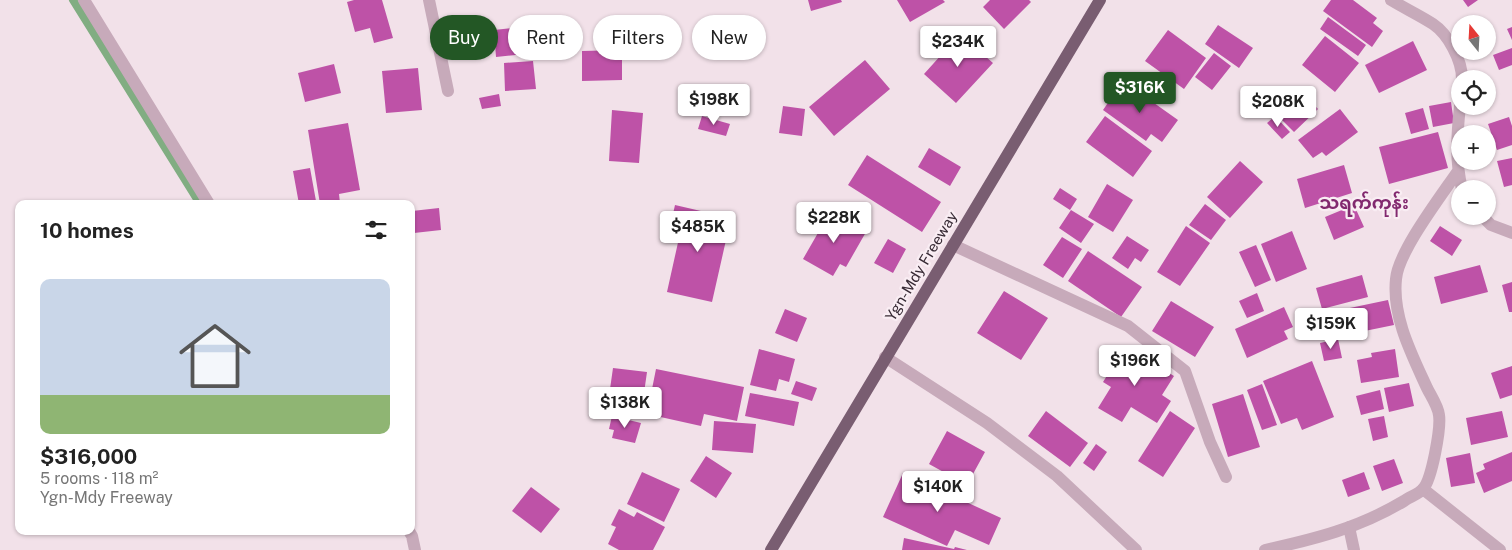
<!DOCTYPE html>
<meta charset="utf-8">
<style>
:root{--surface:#fff;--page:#f2f2f2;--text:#222;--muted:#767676;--line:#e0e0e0;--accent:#235725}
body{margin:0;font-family:"Public Sans","Noto Sans Myanmar",sans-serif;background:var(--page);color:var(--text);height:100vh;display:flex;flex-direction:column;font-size:19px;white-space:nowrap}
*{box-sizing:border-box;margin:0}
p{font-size:16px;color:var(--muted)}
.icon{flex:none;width:28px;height:28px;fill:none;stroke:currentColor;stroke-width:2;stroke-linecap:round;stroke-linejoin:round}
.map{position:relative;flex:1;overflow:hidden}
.panel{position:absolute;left:15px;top:200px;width:400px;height:335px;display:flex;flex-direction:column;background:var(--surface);border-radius:10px;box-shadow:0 1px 4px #0004}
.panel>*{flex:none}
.banner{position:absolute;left:430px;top:15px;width:475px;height:45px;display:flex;gap:10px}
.needle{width:32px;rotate:342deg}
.controls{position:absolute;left:1451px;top:15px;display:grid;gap:10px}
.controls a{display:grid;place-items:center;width:45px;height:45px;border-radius:50%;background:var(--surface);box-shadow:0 1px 4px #0004;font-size:25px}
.price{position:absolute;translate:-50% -42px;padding:0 11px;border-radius:5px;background:#fff;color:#222;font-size:16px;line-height:32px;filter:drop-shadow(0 1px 2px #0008)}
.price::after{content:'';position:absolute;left:50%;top:30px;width:15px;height:11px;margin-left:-8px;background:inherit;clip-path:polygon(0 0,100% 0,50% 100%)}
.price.on{background:var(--accent);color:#fff}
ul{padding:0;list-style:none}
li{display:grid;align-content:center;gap:10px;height:265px;padding:0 25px}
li+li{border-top:1px solid var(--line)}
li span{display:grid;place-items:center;height:155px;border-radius:10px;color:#555}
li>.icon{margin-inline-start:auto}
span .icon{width:90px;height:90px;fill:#fffc;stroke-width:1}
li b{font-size:21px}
h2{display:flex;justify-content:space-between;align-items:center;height:60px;padding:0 25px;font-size:21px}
.tag{padding:0 18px;border-radius:22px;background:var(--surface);box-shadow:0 1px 4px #0004;font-size:18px;line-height:45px}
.tag.on{background:var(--accent);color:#fff}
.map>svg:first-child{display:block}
</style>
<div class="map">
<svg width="1512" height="550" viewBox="0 0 1512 550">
<rect width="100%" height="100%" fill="#f2e1e9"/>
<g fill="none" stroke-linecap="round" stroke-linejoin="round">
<!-- stream -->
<path stroke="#81ad82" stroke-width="8" d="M 73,0 L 200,204"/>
</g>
<!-- building -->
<path fill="#be52a7" d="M 354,0 L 382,0 L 393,38 L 374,43 L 370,28 L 355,32 L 347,2 Z
M 808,0 L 841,0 L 842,2 L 811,11 Z
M 897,0 L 943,0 L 945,2 L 910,22 Z
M 990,0 L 1029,0 L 1031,2 L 1004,29 L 983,7 Z
M 1331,0 L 1353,0 L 1377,18 L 1373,23 L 1383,31 L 1372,47 L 1323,11 Z
M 1463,0 L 1478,0 L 1468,7 Z
M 1328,17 L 1366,45 L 1358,56 L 1320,29 Z
M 1218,25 L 1253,48 L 1239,68 L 1205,44 Z
M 533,26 L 536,53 L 496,57 L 494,30 Z
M 1512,27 L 1512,40 L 1507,29 Z
M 1168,30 L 1206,58 L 1184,89 L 1145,61 Z
M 960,34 L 993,63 L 956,103 L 924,74 Z
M 1325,36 L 1359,63 L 1335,92 L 1302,65 Z
M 1413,41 L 1427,70 L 1379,93 L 1365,65 Z
M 1512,48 L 1512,65 L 1499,70 L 1493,55 Z
M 622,50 L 622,80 L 582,81 L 582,51 Z
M 1214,53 L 1231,66 L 1212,90 L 1195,77 Z
M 865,60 L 890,89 L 834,136 L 809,107 Z
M 533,61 L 536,89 L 505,91 L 504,63 Z
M 334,64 L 341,93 L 305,102 L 298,73 Z
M 418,68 L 422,110 L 386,113 L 382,71 Z
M 1123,81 L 1178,120 L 1162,142 L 1151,134 L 1146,141 L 1103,110 Z
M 1299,89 L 1318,109 L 1294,132 L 1274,112 Z
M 499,94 L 501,106 L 482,109 L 479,98 Z
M 1451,102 L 1454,123 L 1433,127 L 1429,106 Z
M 783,106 L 805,109 L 802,136 L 779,133 Z
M 1423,108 L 1429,129 L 1411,134 L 1405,113 Z
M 1340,109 L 1358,132 L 1326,156 L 1322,152 L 1313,158 L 1298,140 Z
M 612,110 L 643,113 L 639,163 L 609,161 Z
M 702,116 L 730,124 L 726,136 L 698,129 Z
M 1105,116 L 1152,151 L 1133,177 L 1086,142 Z
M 1275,116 L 1290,132 L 1282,139 L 1267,123 Z
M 1509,117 L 1512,126 L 1512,145 L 1497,150 L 1488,124 Z
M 348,123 L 360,190 L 339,194 L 340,203 L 320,204 L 308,130 Z
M 1438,132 L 1448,168 L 1389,184 L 1379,147 Z
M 929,148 L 961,167 L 950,186 L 918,167 Z
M 867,155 L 941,202 L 922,232 L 848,185 Z
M 1512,158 L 1512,185 L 1504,187 L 1497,161 Z
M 1240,161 L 1263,182 L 1230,218 L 1207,197 Z
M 1344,165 L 1352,193 L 1305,208 L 1297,179 Z
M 310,168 L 316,201 L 299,204 L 293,171 Z
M 1107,184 L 1133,200 L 1113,232 L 1088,217 Z
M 1060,188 L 1077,199 L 1070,210 L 1053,199 Z
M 1205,204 L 1226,220 L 1211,240 L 1189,225 Z
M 675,205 L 731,218 L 712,302 L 667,292 L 681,229 L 670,227 Z
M 1354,205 L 1364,227 L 1334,240 L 1325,217 Z
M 439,208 L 441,230 L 414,233 L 412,211 Z
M 1071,210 L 1094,224 L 1081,243 L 1059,228 Z
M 830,212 L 866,232 L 846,267 L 840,264 L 833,276 L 803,259 Z
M 1186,226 L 1210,243 L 1180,286 L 1157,272 Z
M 1440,226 L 1462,240 L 1452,256 L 1430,241 Z
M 1292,231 L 1307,269 L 1276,282 L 1261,244 Z
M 1127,236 L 1149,250 L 1141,262 L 1135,258 L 1128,269 L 1112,258 Z
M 1062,237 L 1082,249 L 1063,278 L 1043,265 Z
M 888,239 L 906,249 L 893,273 L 874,263 Z
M 1256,245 L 1271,280 L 1255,287 L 1239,252 Z
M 1088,251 L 1142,287 L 1121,317 L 1068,281 Z
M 1480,265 L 1488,292 L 1441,304 L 1434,277 Z
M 1362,275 L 1368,297 L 1322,309 L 1316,288 Z
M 1512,282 L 1512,312 L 1509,312 L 1502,285 Z
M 1004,291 L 1048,318 L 1021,360 L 977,333 Z
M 1257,293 L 1264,311 L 1247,318 L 1239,301 Z
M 1388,300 L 1394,325 L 1350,334 L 1345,309 Z
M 1171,301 L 1214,327 L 1195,357 L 1152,331 Z
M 1284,307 L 1293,327 L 1284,331 L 1288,339 L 1247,358 L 1235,329 Z
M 785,309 L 807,318 L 797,342 L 775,333 Z
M 1337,311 L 1343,333 L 1321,339 L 1315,317 Z
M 1338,339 L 1342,358 L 1324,361 L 1320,343 Z
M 1128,348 L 1174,376 L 1162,395 L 1171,401 L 1157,423 L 1131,407 L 1122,422 L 1098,408 L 1111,387 L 1103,382 L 1110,371 L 1105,368 L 1115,352 L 1122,357 Z
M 759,349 L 795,359 L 789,382 L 779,379 L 776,391 L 750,385 Z
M 1395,349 L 1399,377 L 1361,383 L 1357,360 L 1372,357 L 1371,353 Z
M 1312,361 L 1334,417 L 1302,430 L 1297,418 L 1281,424 L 1263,381 Z
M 1512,366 L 1512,395 L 1500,399 L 1491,373 Z
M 613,368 L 647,372 L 644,393 L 610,389 Z
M 656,369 L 744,387 L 737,421 L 704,414 L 701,426 L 647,414 Z
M 796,381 L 817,388 L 812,401 L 791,394 Z
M 1409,383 L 1414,406 L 1389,412 L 1384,388 Z
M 1262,384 L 1277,425 L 1262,430 L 1247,390 Z
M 1380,390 L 1384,409 L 1361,415 L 1356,396 Z
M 613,391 L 646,399 L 641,419 L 608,412 Z
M 750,393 L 799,402 L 794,426 L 745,416 Z
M 1243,394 L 1260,447 L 1228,457 L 1212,404 Z
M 1046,411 L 1088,443 L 1070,467 L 1028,436 Z
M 1170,411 L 1195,428 L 1163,477 L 1138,461 Z
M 1502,411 L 1508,437 L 1471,445 L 1466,418 Z
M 612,416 L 641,423 L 635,443 L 612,438 L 614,430 L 609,429 Z
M 1384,416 L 1388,437 L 1373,441 L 1368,419 Z
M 714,421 L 756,424 L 753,453 L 712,450 Z
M 947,431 L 985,452 L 967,485 L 929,464 Z
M 1096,444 L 1107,452 L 1094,471 L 1083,463 Z
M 1512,452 L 1512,481 L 1484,493 L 1476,473 L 1485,469 L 1483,464 Z
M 1470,453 L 1475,483 L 1451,487 L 1446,458 Z
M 706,456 L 732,473 L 716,498 L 690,481 Z
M 1394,459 L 1403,483 L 1382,491 L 1373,466 Z
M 642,472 L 680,489 L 664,522 L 627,504 Z
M 1364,472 L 1370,489 L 1348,497 L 1342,480 Z
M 903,473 L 1001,518 L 989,545 L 955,530 L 947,546 L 883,517 Z
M 531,487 L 560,509 L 541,533 L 512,511 Z
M 619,509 L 634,517 L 637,512 L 665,527 L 653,550 L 619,550 L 608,544 L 616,527 L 611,525 Z
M 904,538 L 954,549 L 955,547 L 967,550 L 902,550 Z"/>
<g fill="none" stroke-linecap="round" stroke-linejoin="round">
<!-- service -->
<path stroke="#c7aaba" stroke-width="12" d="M 953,245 L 1128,326 L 1185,371 L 1210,442 L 1226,477
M 1423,489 L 1500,550
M 1349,527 L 1354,550"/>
<!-- minor -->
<path stroke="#c7aaba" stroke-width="12" d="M 84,0 L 209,204
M 429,0 L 448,91
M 1391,0 C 1404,8 1419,15 1433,24 C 1448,34 1462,60 1462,79
M 1460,106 C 1457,134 1455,161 1462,189
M 1482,216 L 1491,225 L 1512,233
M 885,357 L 987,423 L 1057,476 L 1136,550
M 409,531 L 412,536 L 415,550
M 1265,550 C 1315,539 1359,528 1404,501 C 1409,497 1419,494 1423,489 C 1432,479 1441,428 1439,415 C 1438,406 1431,396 1427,388 C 1412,355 1392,317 1396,279 C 1398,252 1441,196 1458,171"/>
<!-- primary -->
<path stroke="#795d71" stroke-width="12" d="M 771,550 L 1100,0"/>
</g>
<g text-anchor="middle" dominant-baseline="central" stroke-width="4.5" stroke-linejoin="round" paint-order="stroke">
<!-- street labels -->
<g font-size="15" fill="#382b35" stroke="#f9edf3">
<text transform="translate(921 266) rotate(-59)">Ygn-Mdy Freeway</text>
</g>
<!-- quarter labels -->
<g font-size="18" font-weight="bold" fill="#82296f" stroke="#f9edf3">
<text x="1364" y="202">သရက်ကုန်း</text>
</g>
</g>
</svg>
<div class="controls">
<a><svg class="needle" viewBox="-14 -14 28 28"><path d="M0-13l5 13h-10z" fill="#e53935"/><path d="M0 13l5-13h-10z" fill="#767676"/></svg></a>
<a><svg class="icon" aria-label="locate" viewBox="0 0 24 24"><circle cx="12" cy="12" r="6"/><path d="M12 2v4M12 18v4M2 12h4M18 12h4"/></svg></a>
<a>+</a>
<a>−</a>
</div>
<b class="price" style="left:958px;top:68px">$234K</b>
<b class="price on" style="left:1140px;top:114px">$316K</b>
<b class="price" style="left:714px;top:126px">$198K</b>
<b class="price" style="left:1278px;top:128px">$208K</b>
<b class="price" style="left:834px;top:244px">$228K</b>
<b class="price" style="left:698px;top:253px">$485K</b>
<b class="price" style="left:1331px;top:350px">$159K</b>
<b class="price" style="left:1135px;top:387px">$196K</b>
<b class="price" style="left:625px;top:429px">$138K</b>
<b class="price" style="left:938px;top:513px">$140K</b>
<div class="banner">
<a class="tag on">Buy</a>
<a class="tag">Rent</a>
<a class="tag">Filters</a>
<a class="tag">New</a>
</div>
<section class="panel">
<h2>10 homes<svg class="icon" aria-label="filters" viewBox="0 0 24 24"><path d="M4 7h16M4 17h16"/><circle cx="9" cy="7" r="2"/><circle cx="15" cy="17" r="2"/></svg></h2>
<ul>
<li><span style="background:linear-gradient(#c9d6e8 75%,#8fb573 0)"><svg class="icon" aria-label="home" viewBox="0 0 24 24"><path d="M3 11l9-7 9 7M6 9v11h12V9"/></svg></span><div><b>$316,000</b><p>5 rooms · 118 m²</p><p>Ygn-Mdy Freeway</p></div></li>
</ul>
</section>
</div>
